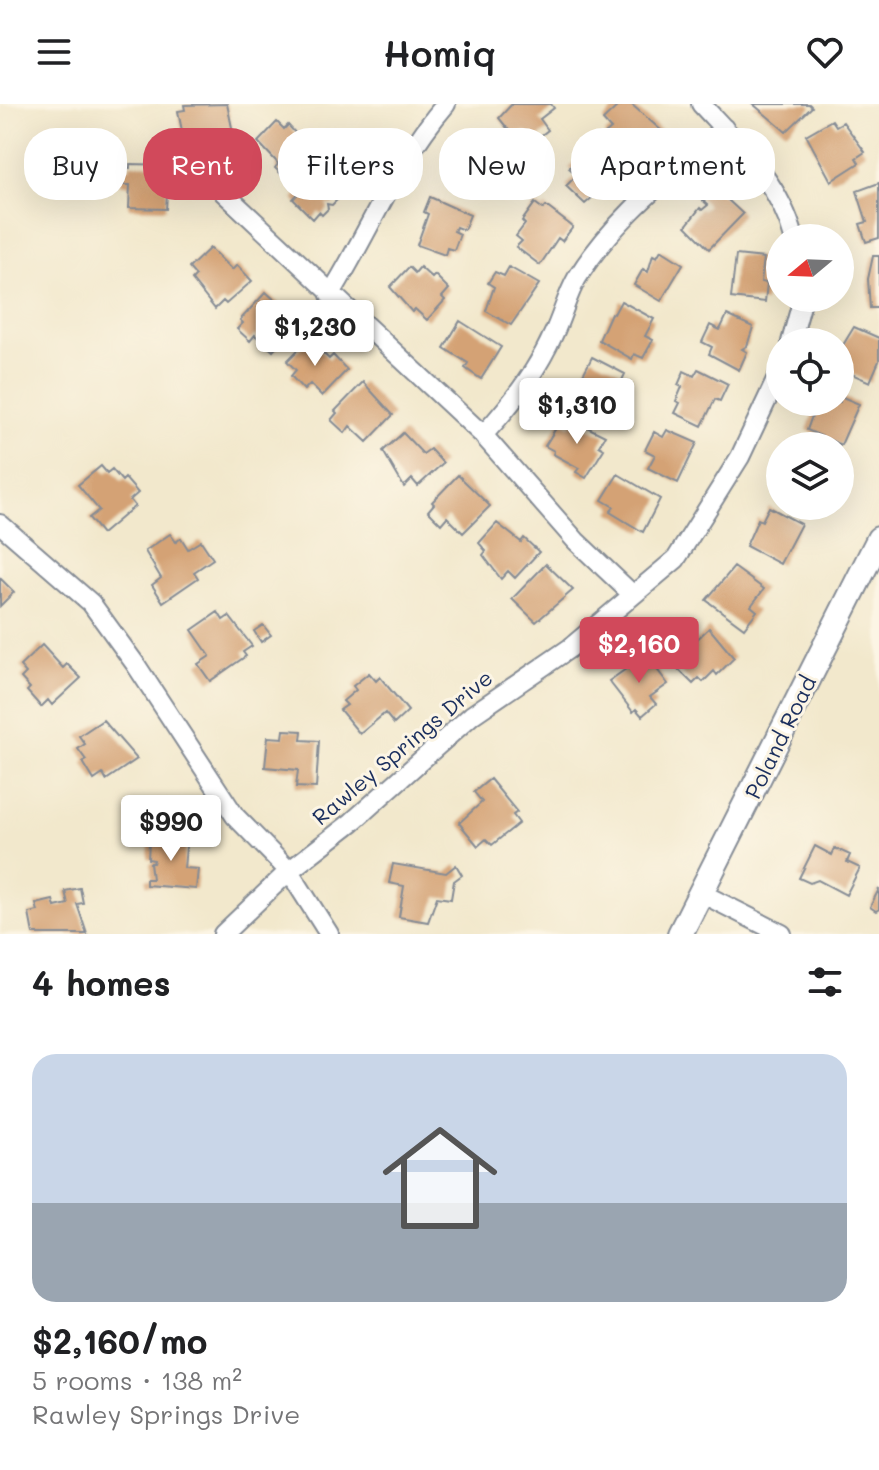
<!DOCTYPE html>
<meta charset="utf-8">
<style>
:root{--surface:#fff;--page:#f2f2f2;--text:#202124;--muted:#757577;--accent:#d1495b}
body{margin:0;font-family:Mali,sans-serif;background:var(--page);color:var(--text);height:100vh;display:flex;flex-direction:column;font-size:30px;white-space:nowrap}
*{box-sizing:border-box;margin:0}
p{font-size:26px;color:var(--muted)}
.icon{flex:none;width:44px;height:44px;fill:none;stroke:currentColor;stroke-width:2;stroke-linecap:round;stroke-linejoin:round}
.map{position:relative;height:830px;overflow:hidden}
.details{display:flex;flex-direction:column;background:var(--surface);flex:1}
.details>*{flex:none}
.guide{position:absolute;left:24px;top:24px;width:832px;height:72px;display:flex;gap:16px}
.needle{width:52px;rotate:251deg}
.tools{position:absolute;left:766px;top:120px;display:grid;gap:16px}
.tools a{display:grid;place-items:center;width:88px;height:88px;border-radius:50%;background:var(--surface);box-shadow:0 8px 32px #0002;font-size:40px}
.price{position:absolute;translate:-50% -68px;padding:0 18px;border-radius:8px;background:#fff;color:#222;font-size:26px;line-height:52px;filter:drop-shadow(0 2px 4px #0008)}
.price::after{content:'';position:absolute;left:50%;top:48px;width:24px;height:18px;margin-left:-12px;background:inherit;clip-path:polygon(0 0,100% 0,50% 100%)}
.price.current{background:var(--accent);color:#fff}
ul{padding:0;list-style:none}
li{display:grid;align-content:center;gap:16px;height:424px;padding:0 32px}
li span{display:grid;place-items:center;height:248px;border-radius:24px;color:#555}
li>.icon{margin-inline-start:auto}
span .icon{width:144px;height:144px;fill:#fffc;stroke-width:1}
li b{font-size:34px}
h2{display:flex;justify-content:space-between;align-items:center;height:96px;padding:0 32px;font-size:34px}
.chip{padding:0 28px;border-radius:32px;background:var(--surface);box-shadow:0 8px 32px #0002;font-size:28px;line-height:72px}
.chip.current{background:var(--accent);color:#fff}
header{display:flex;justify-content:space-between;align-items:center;height:104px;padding:0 32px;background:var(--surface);font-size:36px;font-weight:600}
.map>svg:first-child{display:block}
</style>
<header><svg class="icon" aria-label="menu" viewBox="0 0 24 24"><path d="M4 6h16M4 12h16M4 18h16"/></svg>Homiq<svg class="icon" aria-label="heart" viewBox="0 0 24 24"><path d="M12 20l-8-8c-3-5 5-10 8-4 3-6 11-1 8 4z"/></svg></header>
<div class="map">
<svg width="879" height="830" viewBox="0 0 879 830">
<rect width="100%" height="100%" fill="#fcf5e5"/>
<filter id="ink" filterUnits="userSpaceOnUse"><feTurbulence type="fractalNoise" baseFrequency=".0125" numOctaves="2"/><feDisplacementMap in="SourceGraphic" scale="16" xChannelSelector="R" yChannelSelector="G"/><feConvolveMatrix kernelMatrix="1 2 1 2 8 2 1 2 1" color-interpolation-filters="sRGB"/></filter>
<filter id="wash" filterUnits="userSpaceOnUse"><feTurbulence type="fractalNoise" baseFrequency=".006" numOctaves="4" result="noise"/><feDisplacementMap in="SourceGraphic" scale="32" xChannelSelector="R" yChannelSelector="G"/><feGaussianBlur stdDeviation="1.8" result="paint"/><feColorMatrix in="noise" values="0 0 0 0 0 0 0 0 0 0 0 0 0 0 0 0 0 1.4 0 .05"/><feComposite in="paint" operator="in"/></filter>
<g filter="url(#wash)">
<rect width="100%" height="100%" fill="#f2e8cc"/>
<g id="blocks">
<!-- building -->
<path fill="#d4a274" d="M 227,0 L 234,33 L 184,37 L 178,7 L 185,6 L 184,1 Z
M 512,0 L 551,0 L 554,4 L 540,15 L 548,26 L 534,37 L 525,27 L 516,35 L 499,14 Z
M 620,0 L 631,0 L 662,27 L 635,52 L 623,39 L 617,44 L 605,30 L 611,25 L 603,16 Z
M 753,0 L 809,0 L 812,3 L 786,28 Z
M 832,16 L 836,22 L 843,18 L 865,48 L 856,54 L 859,59 L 831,77 L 806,31 Z
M 277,18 L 284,25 L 288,21 L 298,32 L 302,28 L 312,38 L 305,46 L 311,52 L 288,77 L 275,64 L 278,60 L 275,56 L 258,38 Z
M 483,26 L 507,55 L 490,70 L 496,76 L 482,88 L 477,81 L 473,84 L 449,55 Z
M 581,51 L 588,57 L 594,52 L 609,67 L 612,64 L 619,70 L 585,100 L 566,82 L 577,71 L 569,64 Z
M 130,60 L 169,61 L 166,105 L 129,104 L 130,81 L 121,81 L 122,63 L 130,64 Z
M 323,63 L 347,86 L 332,101 L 327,100 L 328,105 L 322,111 L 319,108 L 313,115 L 293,95 Z
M 879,79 L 879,134 L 866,138 L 860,120 L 867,118 L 857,87 Z
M 713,82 L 743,110 L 709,145 L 686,122 L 700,104 L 702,106 L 708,101 L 699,93 Z
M 430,93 L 470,111 L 464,126 L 456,123 L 454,127 L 460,130 L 454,146 L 447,144 L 445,151 L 417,141 L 428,110 L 424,108 Z
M 535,99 L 543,105 L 546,102 L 573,123 L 562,137 L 558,134 L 540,161 L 516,143 L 522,137 L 516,132 L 525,120 L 522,117 Z
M 210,144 L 232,166 L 237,161 L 252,177 L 226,200 L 223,197 L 215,205 L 192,176 L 196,172 L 189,164 Z
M 661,146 L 683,160 L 661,197 L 634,181 L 643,165 L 648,168 L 653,151 L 657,153 Z
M 736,151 L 764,154 L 761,178 L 767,179 L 765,198 L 731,194 Z
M 873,152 L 879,152 L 879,204 L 870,204 L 868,175 Z
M 409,163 L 415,169 L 420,163 L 432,174 L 435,171 L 449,185 L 442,193 L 445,196 L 427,216 L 415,205 L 412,208 L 390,183 Z
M 509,163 L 539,180 L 511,221 L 486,207 L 494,183 L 488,179 L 495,168 L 504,172 Z
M 266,188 L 299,218 L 273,247 L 255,231 L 250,237 L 237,225 L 243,219 L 240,216 Z
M 621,197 L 654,215 L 645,232 L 653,236 L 643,254 L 634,250 L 632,255 L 599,236 L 611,209 L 614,210 Z
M 727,211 L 753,223 L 747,242 L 742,245 L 747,248 L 739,266 L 709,250 L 712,243 L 702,238 L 710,221 L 720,226 Z
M 460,217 L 501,243 L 481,275 L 465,264 L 468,259 L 444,244 Z
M 854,223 L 879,234 L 879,257 L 870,278 L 840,265 L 843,250 L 840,246 Z
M 309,235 L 329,255 L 333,251 L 347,266 L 322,292 L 310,280 L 304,286 L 291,272 L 296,266 L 287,257 Z
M 592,253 L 625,270 L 615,291 L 622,295 L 614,311 L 606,307 L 604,311 L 571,294 Z
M 698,265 L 728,280 L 720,297 L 715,295 L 702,322 L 675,309 L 680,299 L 676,297 L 682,283 L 678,281 L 684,267 L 694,272 Z
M 363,278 L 393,311 L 367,338 L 350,322 L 345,329 L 331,316 L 337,309 L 335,307 Z
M 840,292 L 859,300 L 841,341 L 807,326 L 817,298 L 840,298 Z
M 561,316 L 570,322 L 573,316 L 605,332 L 599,342 L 604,345 L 586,374 L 576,368 L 579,364 L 553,350 L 554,347 L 545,342 Z
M 667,326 L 697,339 L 678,379 L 648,364 L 655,351 L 645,346 L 654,328 L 663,333 Z
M 403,329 L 423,350 L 430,345 L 443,359 L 418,382 L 412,375 L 404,383 L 383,347 Z
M 101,362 L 107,369 L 112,365 L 122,377 L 125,374 L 138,389 L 130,396 L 135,402 L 102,430 L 89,414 L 99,406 L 78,381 Z
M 618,370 L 660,395 L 643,428 L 610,408 L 614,403 L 602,396 Z
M 458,371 L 490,402 L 463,429 L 447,413 L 441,420 L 428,407 L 434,400 L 432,398 Z
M 769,403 L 801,420 L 780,460 L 746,442 L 758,415 L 762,417 Z
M 497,419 L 521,438 L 524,434 L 539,448 L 515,474 L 508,467 L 501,475 L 483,451 L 486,447 L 479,439 Z
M 170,430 L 176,438 L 181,434 L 188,445 L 201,437 L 213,455 L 194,468 L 198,474 L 163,498 L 152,481 L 161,474 L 145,447 Z
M 546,460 L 573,486 L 536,518 L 512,495 Z
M 734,463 L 764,485 L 751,502 L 757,507 L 744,524 L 706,496 Z
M 0,474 L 14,488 L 0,502 Z
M 218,508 L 223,516 L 229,512 L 252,542 L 243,548 L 246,552 L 210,577 L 198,560 L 210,552 L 192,526 Z
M 263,521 L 271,531 L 261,538 L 254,527 Z
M 709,524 L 734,554 L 717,571 L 714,567 L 703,578 L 699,574 L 693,580 L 672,559 Z
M 42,541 L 63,564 L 67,560 L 81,574 L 52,601 L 48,596 L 41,603 L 27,587 L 30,584 L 21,574 L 26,569 L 20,562 Z
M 646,551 L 668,580 L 650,593 L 656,600 L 642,612 L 636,605 L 633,608 L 609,577 Z
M 369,569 L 376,577 L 380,573 L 408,607 L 394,620 L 385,609 L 360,630 L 340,606 L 347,601 L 343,597 L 356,586 L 353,582 Z
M 103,616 L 137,655 L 106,676 L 103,670 L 94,676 L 83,658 L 86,656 L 78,645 L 85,640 L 79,632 Z
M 284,626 L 302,627 L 301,636 L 319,637 L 316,684 L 296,683 L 298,666 L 265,663 L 268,633 L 283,634 Z
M 490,675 L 517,708 L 513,711 L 519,719 L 492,741 L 486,735 L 478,742 L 459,719 L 482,698 L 474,688 Z
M 156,730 L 187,733 L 184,764 L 198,765 L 196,785 L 146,781 L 146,775 L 152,775 L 150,759 L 153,759 L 154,756 L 148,755 L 149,738 L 155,739 Z
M 815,742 L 832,751 L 835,744 L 850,751 L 847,758 L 860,764 L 846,791 L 818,776 L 810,779 L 799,774 Z
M 393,760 L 446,769 L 456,761 L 462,771 L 454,777 L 451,795 L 437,793 L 428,818 L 399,813 L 404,782 L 389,779 Z
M 80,784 L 83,799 L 77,800 L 87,830 L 33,830 L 29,809 L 38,807 L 36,800 L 53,796 L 55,803 L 68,800 L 65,787 Z
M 879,785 L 879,805 L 876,807 L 870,803 Z"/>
</g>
</g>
<g filter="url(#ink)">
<use href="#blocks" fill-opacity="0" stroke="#868c95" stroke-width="2"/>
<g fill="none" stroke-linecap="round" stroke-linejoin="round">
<defs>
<path id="minor" d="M 701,0 C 738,40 780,79 794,134
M 223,88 L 483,331 L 576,437 L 633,491
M 330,191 C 370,127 396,58 446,0
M 791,238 L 803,194
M 483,331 C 511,301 536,269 553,231 C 562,213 567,191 577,174 C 614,114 672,70 724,24
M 0,420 L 91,499 L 136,561 L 235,712 L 289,767 L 329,830
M 703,790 L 782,830
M 223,830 L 289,767 L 352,718 L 472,611 L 570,544 L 676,455 L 740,353 L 780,268"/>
<path id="tertiary" d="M 680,830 L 879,435"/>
</defs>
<!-- minor casing -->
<use href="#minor" stroke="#868c95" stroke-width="22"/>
<!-- tertiary casing -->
<use href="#tertiary" stroke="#868c95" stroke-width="28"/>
<!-- minor -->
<use href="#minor" stroke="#fff" stroke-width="18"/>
<!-- tertiary -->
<use href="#tertiary" stroke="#fff" stroke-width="24"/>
</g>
</g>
<g text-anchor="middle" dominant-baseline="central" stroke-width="6" stroke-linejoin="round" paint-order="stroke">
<!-- street labels -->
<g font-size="22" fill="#1b2f5e" stroke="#fcf5e5">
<text transform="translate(780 633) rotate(-64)">Poland Road</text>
<text transform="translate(402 643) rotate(-40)">Rawley Springs Drive</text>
</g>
</g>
</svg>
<div class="tools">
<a><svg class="needle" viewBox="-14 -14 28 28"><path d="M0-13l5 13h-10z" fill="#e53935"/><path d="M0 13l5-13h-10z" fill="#757577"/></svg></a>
<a><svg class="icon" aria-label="locate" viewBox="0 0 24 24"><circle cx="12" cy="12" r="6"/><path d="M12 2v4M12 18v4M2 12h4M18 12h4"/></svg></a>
<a><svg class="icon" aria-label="layers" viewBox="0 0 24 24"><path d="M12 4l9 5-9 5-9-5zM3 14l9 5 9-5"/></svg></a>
</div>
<b class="price" style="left:315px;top:264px">$1,230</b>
<b class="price" style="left:577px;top:342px">$1,310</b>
<b class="price current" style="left:639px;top:581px">$2,160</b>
<b class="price" style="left:171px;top:759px">$990</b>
<div class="guide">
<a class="chip">Buy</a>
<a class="chip current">Rent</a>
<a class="chip">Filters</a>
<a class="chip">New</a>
<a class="chip">Apartment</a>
</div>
</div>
<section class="details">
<h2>4 homes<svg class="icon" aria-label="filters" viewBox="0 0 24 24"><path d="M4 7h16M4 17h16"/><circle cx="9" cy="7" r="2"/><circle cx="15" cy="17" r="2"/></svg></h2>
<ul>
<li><span style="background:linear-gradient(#c9d6e8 60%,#9aa5b1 0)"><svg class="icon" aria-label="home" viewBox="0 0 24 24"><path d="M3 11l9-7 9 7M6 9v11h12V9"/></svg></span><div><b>$2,160/mo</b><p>5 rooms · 138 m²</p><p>Rawley Springs Drive</p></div></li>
</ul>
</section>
